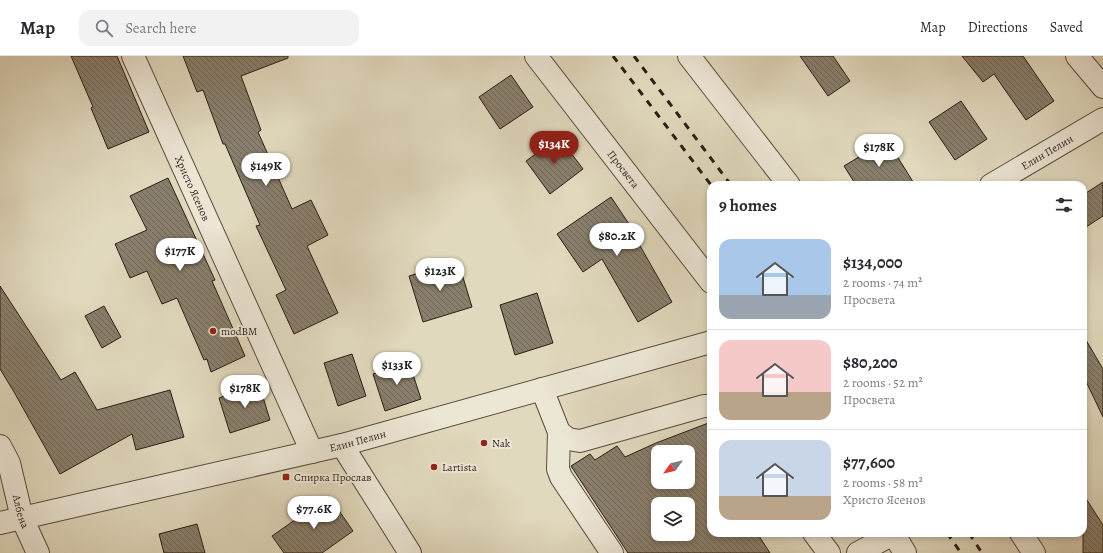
<!DOCTYPE html>
<meta charset="utf-8">
<style>
:root{--surface:#fff;--page:#f2f2f3;--text:#2b2b33;--muted:#7c7c81;--line:#e1e1e2;--accent:#8f2418}
body{margin:0;font-family:Alegreya,serif;background:var(--page);color:var(--text);height:100vh;display:flex;flex-direction:column;font-size:15px;white-space:nowrap}
*{box-sizing:border-box;margin:0}
p{font-size:13px;color:var(--muted)}
.icon{flex:none;width:22px;height:22px;fill:none;stroke:currentColor;stroke-width:2;stroke-linecap:round;stroke-linejoin:round}
.map{position:relative;flex:1;overflow:hidden}
.panel{position:absolute;left:707px;top:125px;width:380px;height:356px;display:flex;flex-direction:column;background:var(--surface);border-radius:12px;box-shadow:0 2px 6px #0003}
.panel>*{flex:none}
.needle{width:26px;rotate:236deg}
.fabs{position:absolute;left:651px;top:389px;display:grid;gap:8px}
.fabs a{display:grid;place-items:center;width:44px;height:44px;border-radius:8px;background:var(--surface);box-shadow:0 2px 6px #0003;font-size:20px}
.price{position:absolute;translate:-50% -34px;padding:0 9px;border-radius:14px;background:#fff;color:#222;font-size:13px;line-height:26px;filter:drop-shadow(0 1px 2px #0008)}
.price::after{content:'';position:absolute;left:50%;top:24px;width:12px;height:9px;margin-left:-6px;background:inherit;clip-path:polygon(0 0,100% 0,50% 100%)}
.price.current{background:var(--accent);color:#fff}
ul{padding:0;list-style:none}
li{display:flex;align-items:center;gap:12px;height:100px;padding:0 12px}
li+li{border-top:1px solid var(--line)}
li span{display:grid;place-items:center;flex:none;width:112px;height:80px;border-radius:12px;color:#555}
li>.icon{margin-inline-start:auto}
span .icon{width:48px;height:48px;fill:#fffc;stroke-width:1}
li b{font-size:17px}
h2{display:flex;justify-content:space-between;align-items:center;height:48px;padding:0 12px;font-size:17px}
header{display:flex;align-items:center;gap:24px;box-sizing:border-box;height:56px;padding:0 20px;background:var(--surface);border-bottom:1px solid var(--line)}
header strong{font-size:19px}
nav{display:flex;gap:22px;margin-inline-start:auto;font-size:14px}
.search{width:280px;height:36px;background:var(--page);display:flex;align-items:center;gap:10px;box-sizing:border-box;padding:0 14px;border-radius:12px;color:var(--muted);font-size:15px}
.map>svg:first-child{display:block}
</style>
<header>
<strong>Map</strong>
<div class="search"><svg class="icon" aria-label="search" viewBox="0 0 24 24"><circle cx="10" cy="10" r="6"/><path d="M15 15l6 6"/></svg>Search here</div>
<nav><a>Map</a><a>Directions</a><a>Saved</a></nav>
</header>
<div class="map">
<svg width="1103" height="497" viewBox="0 0 1103 497">
<defs>
<pattern id="building-back-hatch" width="6" height="6" patternUnits="userSpaceOnUse"><rect width="6" height="6" fill="#897f6d"/><path d="M-1 5l2 2M0 0l6 6M5-1l2 2" fill="none" stroke="#706758"/></pattern>
</defs>
<rect width="100%" height="100%" fill="#e1d9be"/>
<filter id="stains"><feTurbulence type="fractalNoise" baseFrequency=".005" numOctaves="4"/><feColorMatrix values="0 0 0 0 .2 0 0 0 0 .09 0 0 0 0 .02 0 0 0 .5 -.17"/></filter>
<radialGradient id="worn" r=".72"><stop offset=".6" stop-color="#630" stop-opacity="0"/><stop offset="1" stop-color="#630" stop-opacity=".3"/></radialGradient>
<!-- building -->
<path fill="url(#building-back-hatch)" stroke="#2a1d15" fill-rule="evenodd" d="M 71,0 L 117,0 L 149,76 L 108,93 L 91,52 L 93,51 Z
M 183,0 L 288,0 L 288,2 L 241,20 L 261,74 L 258,76 L 292,153 L 311,144 L 328,179 L 307,190 L 338,257 L 294,278 L 276,239 L 286,234 L 256,170 L 260,169 L 225,88 L 223,88 L 203,34 L 197,36 Z
M 800,0 L 833,0 L 850,25 L 828,40 Z
M 962,0 L 1023,0 L 1054,45 L 1026,64 L 994,18 L 983,26 Z
M 511,19 L 533,51 L 500,73 L 479,41 Z
M 961,45 L 987,83 L 955,104 L 929,66 Z
M 559,81 L 583,113 L 550,138 L 526,105 Z
M 887,84 L 915,129 L 856,129 L 844,110 Z
M 168,122 L 215,224 L 212,225 L 245,300 L 211,316 L 207,303 L 204,304 L 177,242 L 162,248 L 147,215 L 130,222 L 115,188 L 147,174 L 130,140 Z
M 1103,126 L 1103,160 L 1083,173 L 1083,139 Z
M 611,141 L 637,180 L 635,181 L 672,246 L 638,266 L 602,203 L 583,216 L 557,178 Z
M 458,205 L 472,251 L 423,266 L 409,220 Z
M 0,230 L 61,324 L 75,316 L 97,354 L 170,334 L 184,381 L 136,394 L 132,378 L 60,418 L 14,336 L 0,313 Z
M 537,237 L 553,287 L 515,299 L 500,249 Z
M 104,250 L 121,281 L 102,292 L 85,260 Z
M 1083,279 L 1103,313 L 1103,361 L 1083,319 Z
M 352,298 L 366,340 L 338,350 L 324,307 Z
M 409,306 L 421,343 L 385,355 L 373,318 Z
M 259,328 L 270,364 L 230,377 L 219,342 Z
M 711,366 L 711,477 L 757,477 L 770,497 L 628,497 L 571,410 L 590,398 L 595,404 L 617,390 L 625,401 L 656,387 ZM 658,396 L 688,396 L 688,426 L 658,426 ZM 658,448 L 688,448 L 688,478 L 658,478 Z
M 1083,438 L 1103,469 L 1103,497 L 1083,497 Z
M 329,440 L 353,475 L 322,497 L 284,497 L 272,480 Z
M 197,468 L 205,497 L 164,497 L 159,478 Z"/>
<g fill="none" stroke-linecap="round" stroke-linejoin="round">
<defs>
<g id="minor">
<path id="s1" d="M 133,0 L 312,396"/>
<path id="s2" d="M 536,0 L 711,226"/>
<path d="M 689,0 L 789,129"/>
<path d="M 1077,0 L 1103,31"/>
<path id="s3" d="M 991,129 L 1103,63"/>
<path d="M 542,333 L 559,376 L 568,383 L 580,385 L 704,350 L 711,350"/>
<path d="M 559,376 L 558,413 L 561,421 L 612,497"/>
<path d="M 342,389 L 410,497"/>
<path id="s4" d="M 0,390 L 9,407 L 22,462 L 38,497"/>
<path id="s5" d="M 0,467 L 342,389 L 711,286"/>
<path d="M 814,477 L 829,497"/>
<path d="M 893,477 L 905,497"/>
<path d="M 1021,477 L 1034,497"/>
<path d="M 858,497 L 893,478"/>
</g>
</defs>
<!-- minor casing -->
<use href="#minor" stroke="#584c3f" stroke-width="24"/>
<!-- minor -->
<use href="#minor" stroke="#ece6d5" stroke-width="22"/>
<!-- rail -->
<path stroke="#2a1d15" stroke-width="3" stroke-dasharray="7 7" stroke-linecap="butt" d="M 613,0 L 711,129
M 634,0 L 731,129
M 947,477 L 961,497
M 969,477 L 982,497"/>
</g>
<!-- markers -->
<g fill="#8f2418" stroke="#ece6d5" stroke-width="1.5">
<circle cx="213" cy="275" r="4"/>
<circle cx="484" cy="387" r="4"/>
<circle cx="434" cy="411" r="4"/>
<rect x="282" y="417" width="8" height="8" rx="2"/>
</g>
<g text-anchor="middle" dominant-baseline="central" stroke-width="4" stroke-linejoin="round" paint-order="stroke">
<!-- street labels -->
<g font-size="11" fill="#2a1d15" stroke="#ece6d5">
<text stroke="none"><textPath href="#s3" startOffset="65">Елин Пелин</textPath></text>
<text stroke="none"><textPath href="#s2" startOffset="143">Просвета</textPath></text>
<text stroke="none"><textPath href="#s1" startOffset="145">Христо Ясенов</textPath></text>
<text stroke="none"><textPath href="#s5" startOffset="367">Елин Пелин</textPath></text>
<text stroke="none"><textPath href="#s4" startOffset="69">Албена</textPath></text>
</g>
<!-- poi labels -->
<g font-size="11" fill="#2a1d15" stroke="#ece6d5" text-anchor="start">
<text x="221" y="275">modBM</text>
<text x="492" y="387">Nak</text>
<text x="442" y="411">Lartista</text>
<text x="294" y="421">Спирка Прослав</text>
</g>
</g>
<rect width="100%" height="100%" filter="url(#stains)"/>
<rect width="100%" height="100%" fill="url(#worn)"/>
</svg>
<div class="fabs">
<a><svg class="needle" viewBox="-14 -14 28 28"><path d="M0-13l5 13h-10z" fill="#e53935"/><path d="M0 13l5-13h-10z" fill="#7c7c81"/></svg></a>
<a><svg class="icon" aria-label="layers" viewBox="0 0 24 24"><path d="M12 4l9 5-9 5-9-5zM3 14l9 5 9-5"/></svg></a>
</div>
<b class="price current" style="left:554px;top:109px">$134K</b>
<b class="price" style="left:879px;top:112px">$178K</b>
<b class="price" style="left:266px;top:131px">$149K</b>
<b class="price" style="left:617px;top:201px">$80.2K</b>
<b class="price" style="left:180px;top:216px">$177K</b>
<b class="price" style="left:440px;top:236px">$123K</b>
<b class="price" style="left:397px;top:330px">$133K</b>
<b class="price" style="left:245px;top:353px">$178K</b>
<b class="price" style="left:314px;top:474px">$77.6K</b>
<section class="panel">
<h2>9 homes<svg class="icon" aria-label="filters" viewBox="0 0 24 24"><path d="M4 7h16M4 17h16"/><circle cx="9" cy="7" r="2"/><circle cx="15" cy="17" r="2"/></svg></h2>
<ul>
<li><span style="background:linear-gradient(#a9c7e8 70%,#9aa5b1 0)"><svg class="icon" aria-label="home" viewBox="0 0 24 24"><path d="M3 11l9-7 9 7M6 9v11h12V9"/></svg></span><div><b>$134,000</b><p>2 rooms · 74 m²</p><p>Просвета</p></div></li>
<li><span style="background:linear-gradient(#f6c9c9 65%,#b9a48a 0)"><svg class="icon" aria-label="home" viewBox="0 0 24 24"><path d="M3 11l9-7 9 7M6 9v11h12V9"/></svg></span><div><b>$80,200</b><p>2 rooms · 52 m²</p><p>Просвета</p></div></li>
<li><span style="background:linear-gradient(#c9d6e8 70%,#b9a48a 0)"><svg class="icon" aria-label="home" viewBox="0 0 24 24"><path d="M3 11l9-7 9 7M6 9v11h12V9"/></svg></span><div><b>$77,600</b><p>2 rooms · 58 m²</p><p>Христо Ясенов</p></div></li>
</ul>
</section>
</div>
